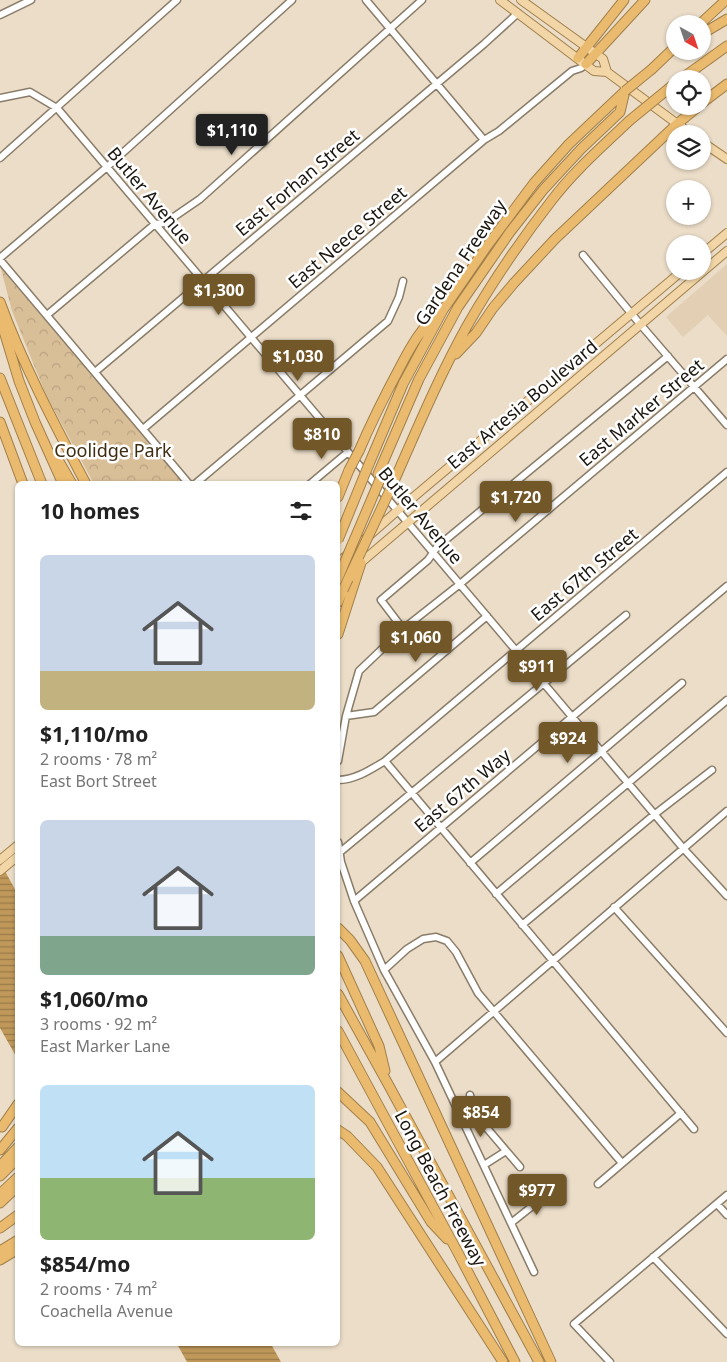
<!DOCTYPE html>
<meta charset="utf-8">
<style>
:root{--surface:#fff;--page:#f2f2f2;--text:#222;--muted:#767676;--accent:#725729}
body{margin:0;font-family:"Noto Sans",sans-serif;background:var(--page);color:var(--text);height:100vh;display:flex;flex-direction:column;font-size:19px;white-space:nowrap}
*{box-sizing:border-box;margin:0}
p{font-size:16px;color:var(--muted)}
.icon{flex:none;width:28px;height:28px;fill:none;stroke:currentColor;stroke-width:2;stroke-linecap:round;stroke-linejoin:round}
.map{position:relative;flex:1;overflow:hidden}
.panel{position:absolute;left:15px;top:481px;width:325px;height:865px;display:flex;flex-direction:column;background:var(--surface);border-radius:8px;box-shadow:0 1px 4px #0004}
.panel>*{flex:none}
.needle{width:32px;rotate:140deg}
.controls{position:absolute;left:666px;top:15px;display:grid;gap:10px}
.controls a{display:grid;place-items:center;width:45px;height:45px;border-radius:50%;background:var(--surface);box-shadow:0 1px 4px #0004;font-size:25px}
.price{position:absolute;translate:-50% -42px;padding:0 11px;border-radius:5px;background:var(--accent);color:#fff;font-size:16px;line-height:32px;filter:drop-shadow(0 1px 2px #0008)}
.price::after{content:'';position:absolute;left:50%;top:30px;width:15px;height:11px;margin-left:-8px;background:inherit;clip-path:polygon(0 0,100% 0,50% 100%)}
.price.selected{background:#222;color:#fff}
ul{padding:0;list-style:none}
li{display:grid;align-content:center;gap:10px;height:265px;padding:0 25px}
li span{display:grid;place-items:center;height:155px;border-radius:8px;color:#555}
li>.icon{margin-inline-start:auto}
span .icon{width:90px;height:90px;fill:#fffc;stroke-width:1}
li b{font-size:21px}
h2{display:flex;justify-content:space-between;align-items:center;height:60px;padding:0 25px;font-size:21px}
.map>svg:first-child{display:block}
</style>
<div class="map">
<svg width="727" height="1362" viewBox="0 0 727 1362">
<defs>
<pattern id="forest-crowns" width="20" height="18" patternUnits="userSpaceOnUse" patternTransform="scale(1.25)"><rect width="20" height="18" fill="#d9bf98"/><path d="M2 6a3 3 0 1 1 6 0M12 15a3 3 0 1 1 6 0" fill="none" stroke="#baa382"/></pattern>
<pattern id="water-rules" width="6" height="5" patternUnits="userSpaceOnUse" patternTransform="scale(1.25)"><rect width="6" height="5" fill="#bf985a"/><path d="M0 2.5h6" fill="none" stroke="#9a7b49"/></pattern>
</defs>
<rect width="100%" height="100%" fill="#ebddc8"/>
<!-- built -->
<path fill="#e2cfb4" d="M 727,264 L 727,336 L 708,315 L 683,337 L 666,317 Z"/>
<!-- forest -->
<path fill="url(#forest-crowns)" d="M 0,265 L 184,484 L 94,484 L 46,395 L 12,311 Z"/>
<!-- water -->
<path fill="url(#water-rules)" d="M 0,862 L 17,893 L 17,1058 L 0,1028 Z
M 177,1344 L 271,1344 L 281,1362 L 187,1362 Z"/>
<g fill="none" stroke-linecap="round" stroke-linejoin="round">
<defs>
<path id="minor" d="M 366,0 L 484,140
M 0,15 L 31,0
M 0,98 L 30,92 L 57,108 L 683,848 L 727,896
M 0,158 L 177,0
M 583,255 L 640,324 L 727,425
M 0,258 L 107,167 L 292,0
M 0,260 L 189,484
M 47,315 L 155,224 L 165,223 L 200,199 L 422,0
M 95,372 L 484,44 L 518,13
M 143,429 L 484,140 L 499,131 L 572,71 L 581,68 L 586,64
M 195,484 L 388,321 L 399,297 L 403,281
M 310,484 L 348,452
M 403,629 L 381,600 L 428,560 L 437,547 L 668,356
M 346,716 L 374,712 L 487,616
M 338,761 L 346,716 L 359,671 L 403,629 L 460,584 L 727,359
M 385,761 L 694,1129
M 338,780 C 355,780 370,770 385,761 L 727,472
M 338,842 L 341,862 L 354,901 L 384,970 L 435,1062 L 534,1272
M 339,853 L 626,615
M 470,863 L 682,683
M 496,894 L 727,700
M 354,901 L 727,586
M 614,907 L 727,1033
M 522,925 L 655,814 L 712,770
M 384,970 L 407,949 L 423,939 L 436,937 L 447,941 L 456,952 L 478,993 L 622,1163
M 435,1062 L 727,811
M 470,1095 L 474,1113 L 520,1167
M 484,1165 L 506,1151
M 598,1184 L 681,1113
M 717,1204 L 727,1215
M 511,1223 L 550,1192
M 653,1257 L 727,1334
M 610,1362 L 574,1324 L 727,1195"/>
<path id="major" d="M 500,0 L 594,71 L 607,72 L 691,134
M 521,0 L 603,59 L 607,72
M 702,142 L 727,159
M 702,254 L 727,233
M 338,563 L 397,511 L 682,271
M 338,582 L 727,251
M 0,860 L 18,845
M 0,871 L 18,856"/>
<path id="highway" d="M 700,24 L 726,0
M 702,34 L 727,19
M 578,58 L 624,0
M 586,64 L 645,0
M 652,69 L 675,47
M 681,79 L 727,46
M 702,103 L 727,84
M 0,302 C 23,365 55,425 86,484
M 0,318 L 19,381 L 35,422 L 63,484
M 456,354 L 476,333 L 493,308 L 514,283 L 555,239 L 677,124 L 699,106
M 0,378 L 42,484
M 0,422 L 23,484
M 359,451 C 371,423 385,395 400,367 C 411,346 422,326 441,311
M 57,458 L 72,484
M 369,464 L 403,384 L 443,310 L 487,246 L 534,183 L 569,144 L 625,91
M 378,474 L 419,379 L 458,307 L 510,232 L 543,190 L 581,149 L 620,112 L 625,91
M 391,488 C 415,434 438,378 467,326 C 492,282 521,240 552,200 C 574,171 603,146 629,121
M 338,497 L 349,470
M 338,602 L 343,590
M 338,634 L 356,578
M 338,928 L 350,940 L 365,961 L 551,1362
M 338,956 L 379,1046 L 385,1071
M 338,994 L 388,1084 L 539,1362
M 338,1031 L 457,1251 L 515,1362
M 338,1092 L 370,1122 L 431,1222 L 447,1239
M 2,1127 L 18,1104
M 338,1130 L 347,1136 L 377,1167 L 503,1362
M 0,1150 L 18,1128
M 0,1166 L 18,1147
M 0,1176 L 18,1158
M 0,1194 L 18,1177
M 0,1203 L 18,1186
M 0,1228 L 18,1215
M 0,1251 L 18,1240
M 0,1260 L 18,1249"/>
</defs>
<!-- minor casing -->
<use href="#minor" stroke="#897c69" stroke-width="9"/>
<!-- major casing -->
<use href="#major" stroke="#a1804c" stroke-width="10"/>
<!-- highway casing -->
<use href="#highway" stroke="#a1804c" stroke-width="11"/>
<!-- minor -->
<use href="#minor" stroke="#fff" stroke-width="6"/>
<!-- major -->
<use href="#major" stroke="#f2d6a8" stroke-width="8"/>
<!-- highway -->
<use href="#highway" stroke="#eaba6e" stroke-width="9"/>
<defs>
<path id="highway-bridge" d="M 625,91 L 652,69
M 629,121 L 673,85
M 349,470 L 359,451
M 338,540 L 369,464
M 338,578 L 381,477
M 356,578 L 361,563
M 343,590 L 391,488"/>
</defs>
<!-- highway-bridge casing -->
<use href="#highway-bridge" stroke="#a1804c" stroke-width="11" stroke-linecap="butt"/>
<!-- highway-bridge -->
<use href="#highway-bridge" stroke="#eaba6e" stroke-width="9"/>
</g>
<g text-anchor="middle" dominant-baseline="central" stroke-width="5" stroke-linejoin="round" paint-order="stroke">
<!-- street labels -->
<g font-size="18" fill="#1a150e" stroke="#fff">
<text transform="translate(297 182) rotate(-40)">East Forhan Street</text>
<text transform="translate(150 195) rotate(50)">Butler Avenue</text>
<text transform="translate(347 237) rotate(-40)">East Neece Street</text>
<text transform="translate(460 262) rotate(-56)">Gardena Freeway</text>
<text transform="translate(522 404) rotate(-40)">East Artesia Boulevard</text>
<text transform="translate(641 412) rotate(-40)">East Marker Street</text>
<text transform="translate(421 515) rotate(50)">Butler Avenue</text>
<text transform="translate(584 574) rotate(-40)">East 67th Street</text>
<text transform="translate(462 790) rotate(-40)">East 67th Way</text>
<text transform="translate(441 1188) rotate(62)">Long Beach Freeway</text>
</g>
<!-- park labels -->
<g font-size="18" fill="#3d2c0f" stroke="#fff">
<text x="113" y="450">Coolidge Park</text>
</g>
</g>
</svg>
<div class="controls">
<a><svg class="needle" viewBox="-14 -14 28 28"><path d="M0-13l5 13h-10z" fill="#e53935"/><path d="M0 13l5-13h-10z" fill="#767676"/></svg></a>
<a><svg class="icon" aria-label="locate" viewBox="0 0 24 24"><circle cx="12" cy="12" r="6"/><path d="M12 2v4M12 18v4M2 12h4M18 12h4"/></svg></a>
<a><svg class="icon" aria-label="layers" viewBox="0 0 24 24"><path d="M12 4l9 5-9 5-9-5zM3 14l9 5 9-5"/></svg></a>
<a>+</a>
<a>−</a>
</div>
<b class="price selected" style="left:232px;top:156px">$1,110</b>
<b class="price" style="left:219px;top:316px">$1,300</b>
<b class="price" style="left:298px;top:382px">$1,030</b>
<b class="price" style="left:322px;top:460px">$810</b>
<b class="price" style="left:516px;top:523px">$1,720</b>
<b class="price" style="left:416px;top:663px">$1,060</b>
<b class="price" style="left:537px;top:692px">$911</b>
<b class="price" style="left:568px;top:764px">$924</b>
<b class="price" style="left:481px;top:1138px">$854</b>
<b class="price" style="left:537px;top:1216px">$977</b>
<section class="panel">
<h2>10 homes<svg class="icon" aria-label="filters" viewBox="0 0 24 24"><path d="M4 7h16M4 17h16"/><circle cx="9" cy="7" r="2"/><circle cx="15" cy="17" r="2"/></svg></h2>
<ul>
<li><span style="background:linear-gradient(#c9d6e8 75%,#c2b280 0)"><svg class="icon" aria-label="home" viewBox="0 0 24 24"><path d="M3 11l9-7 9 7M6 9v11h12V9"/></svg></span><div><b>$1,110/mo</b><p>2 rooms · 78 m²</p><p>East Bort Street</p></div></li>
<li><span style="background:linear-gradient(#c9d6e8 75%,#7fa58c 0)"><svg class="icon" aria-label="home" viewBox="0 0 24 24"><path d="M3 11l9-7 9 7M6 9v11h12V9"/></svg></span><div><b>$1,060/mo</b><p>3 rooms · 92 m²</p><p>East Marker Lane</p></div></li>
<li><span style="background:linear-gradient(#bfe0f5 60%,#8fb573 0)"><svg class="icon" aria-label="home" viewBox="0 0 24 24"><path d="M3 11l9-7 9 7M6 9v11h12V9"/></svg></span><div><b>$854/mo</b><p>2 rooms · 74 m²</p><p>Coachella Avenue</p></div></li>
</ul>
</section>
</div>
